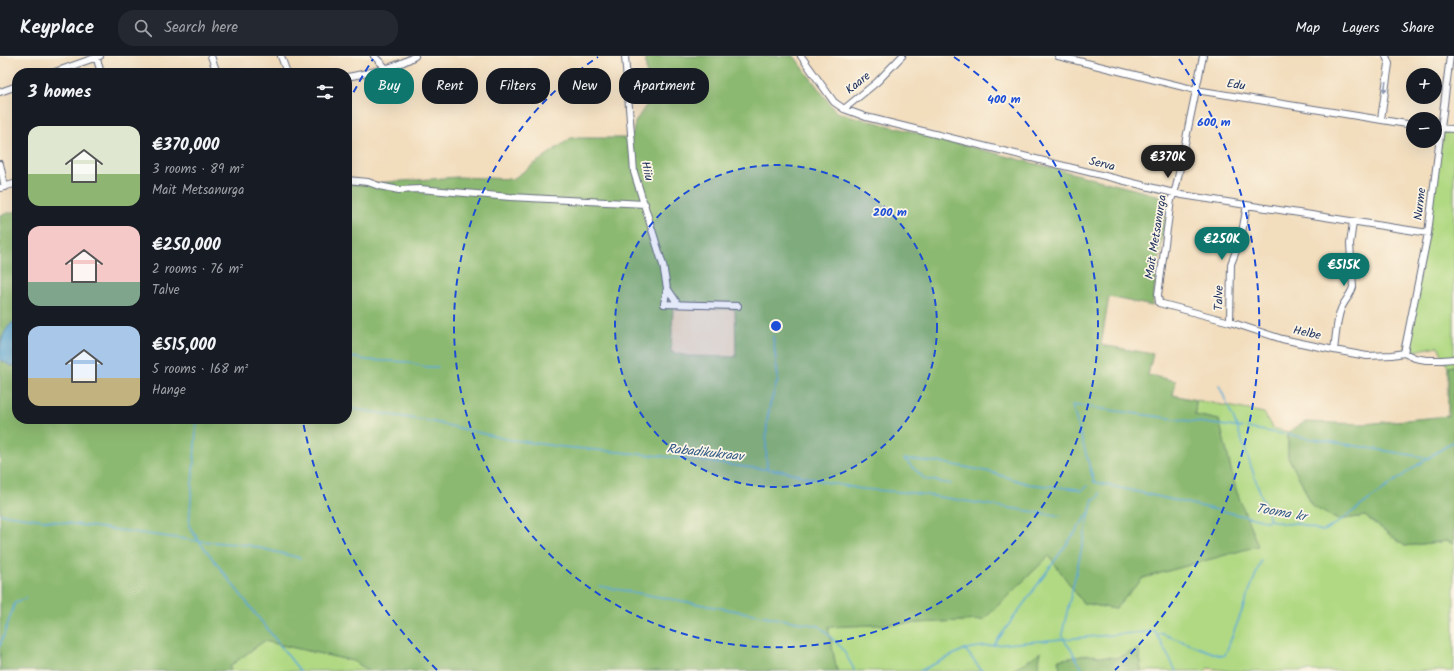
<!DOCTYPE html>
<meta charset="utf-8">
<style>
:root{--surface:#171b24;--page:#242831;--text:#f1f3f6;--muted:#9ea1a6;--line:#363941;--accent:#0f766e}
body{margin:0;font-family:Kalam,sans-serif;background:var(--page);color:var(--text);height:100vh;display:flex;flex-direction:column;font-size:15px;white-space:nowrap}
*{box-sizing:border-box;margin:0}
p{font-size:13px;color:var(--muted)}
.icon{flex:none;width:22px;height:22px;fill:none;stroke:currentColor;stroke-width:2;stroke-linecap:round;stroke-linejoin:round}
.map{position:relative;flex:1;overflow:hidden}
.panel{position:absolute;left:12px;top:12px;width:340px;height:356px;display:flex;flex-direction:column;background:var(--surface);border-radius:16px;box-shadow:0 4px 16px #0002}
.panel>*{flex:none}
.banner{position:absolute;left:364px;top:12px;width:380px;height:36px;display:flex;gap:8px}
.controls{position:absolute;left:1406px;top:12px;display:grid;gap:8px}
.controls a{display:grid;place-items:center;width:36px;height:36px;border-radius:50%;background:var(--surface);box-shadow:0 4px 16px #0002;font-size:20px}
.price{position:absolute;translate:-50% -34px;padding:0 9px;border-radius:14px;background:var(--accent);color:#fff;font-size:13px;line-height:26px;filter:drop-shadow(0 1px 2px #0008)}
.price::after{content:'';position:absolute;left:50%;top:24px;width:12px;height:9px;margin-left:-6px;background:inherit;clip-path:polygon(0 0,100% 0,50% 100%)}
.price.selected{background:#222;color:#fff}
ul{padding:0;list-style:none}
li{display:flex;align-items:center;gap:12px;height:100px;padding:0 16px}
li span{display:grid;place-items:center;flex:none;width:112px;height:80px;border-radius:12px;color:#555}
li>.icon{margin-inline-start:auto}
span .icon{width:48px;height:48px;fill:#fffc;stroke-width:1}
li b{font-size:17px}
h2{display:flex;justify-content:space-between;align-items:center;height:48px;padding:0 16px;font-size:17px}
.pill{padding:0 14px;border-radius:16px;background:var(--surface);box-shadow:0 4px 16px #0002;font-size:14px;line-height:36px}
.pill.selected{background:var(--accent);color:#fff}
header{display:flex;align-items:center;gap:24px;box-sizing:border-box;height:56px;padding:0 20px;background:var(--surface);border-bottom:1px solid var(--line)}
header strong{font-size:19px}
nav{display:flex;gap:22px;margin-inline-start:auto;font-size:14px}
.search{width:280px;height:36px;background:var(--page);display:flex;align-items:center;gap:10px;box-sizing:border-box;padding:0 14px;border-radius:16px;color:var(--muted);font-size:15px}
.map>svg:first-child{display:block}
</style>
<header>
<strong>Keyplace</strong>
<div class="search"><svg class="icon" aria-label="search" viewBox="0 0 24 24"><circle cx="10" cy="10" r="6"/><path d="M15 15l6 6"/></svg>Search here</div>
<nav><a>Map</a><a>Layers</a><a>Share</a></nav>
</header>
<div class="map">
<svg width="1454" height="615" viewBox="0 0 1454 615">
<rect width="100%" height="100%" fill="#fcf5e5"/>
<filter id="ink" filterUnits="userSpaceOnUse"><feTurbulence type="fractalNoise" baseFrequency=".025" numOctaves="2"/><feDisplacementMap in="SourceGraphic" scale="8" xChannelSelector="R" yChannelSelector="G"/><feConvolveMatrix kernelMatrix="1 2 1 2 8 2 1 2 1" color-interpolation-filters="sRGB"/></filter>
<filter id="wash" filterUnits="userSpaceOnUse"><feTurbulence type="fractalNoise" baseFrequency=".012" numOctaves="4" result="noise"/><feDisplacementMap in="SourceGraphic" scale="16" xChannelSelector="R" yChannelSelector="G"/><feGaussianBlur stdDeviation="0.9" result="paint"/><feColorMatrix in="noise" values="0 0 0 0 0 0 0 0 0 0 0 0 0 0 0 0 0 1.4 0 .05"/><feComposite in="paint" operator="in"/></filter>
<g filter="url(#wash)">
<rect width="100%" height="100%" fill="#f2ddbd"/>
<!-- green -->
<path fill="#b1d983" stroke="#668470" d="M 1441,72 L 1454,73 L 1454,310 L 1448,311 L 1438,290 L 1404,297 L 1428,177 Z
M 1196,344 L 1264,357 L 1272,372 L 1288,376 L 1288,401 L 1301,425 L 1312,450 L 1338,464 L 1365,460 L 1405,490 L 1447,485 L 1454,488 L 1454,615 L 1232,615 L 1208,612 L 1205,615 L 1141,615 L 1139,593 L 1116,602 L 1088,599 L 1058,604 L 1061,615 L 1037,615 L 1040,597 L 1011,615 L 837,615 L 828,571 L 983,564 L 1050,499 L 1083,547 L 1115,553 L 1143,522 L 1257,490 L 1236,434 L 1219,364 L 1195,359 Z
M 264,585 L 353,605 L 370,615 L 231,615 L 230,610 Z"/>
<!-- forest -->
<path fill="#8cb971" stroke="#547468" fill-rule="evenodd" d="M 645,0 L 794,0 L 836,56 L 1168,142 L 1152,250 L 1109,241 L 1101,289 L 1153,298 L 1148,319 L 1176,325 L 1173,339 L 1196,344 L 1195,359 L 1219,364 L 1236,434 L 1258,490 L 1143,522 L 1115,553 L 1083,547 L 1049,500 L 983,564 L 828,571 L 837,615 L 370,615 L 353,605 L 264,585 L 230,610 L 231,615 L 0,615 L 0,304 L 12,310 L 17,310 L 17,363 L 347,363 L 347,129 L 458,121 L 513,123 L 571,82 L 627,82 L 633,78 L 635,66 L 649,45 ZM 673,252 L 735,253 L 736,301 L 687,300 L 671,296 Z
M 17,155 L 17,268 L 13,266 L 1,284 L 0,294 L 0,159 Z
M 1454,310 L 1454,488 L 1447,485 L 1405,490 L 1365,460 L 1338,464 L 1312,450 L 1301,425 L 1288,401 L 1288,376 L 1305,366 L 1364,368 L 1448,360 L 1448,311 Z
M 1139,593 L 1141,615 L 1061,615 L 1058,604 L 1088,599 L 1116,602 Z
M 1041,596 L 1037,615 L 1011,615 Z"/>
<!-- water -->
<path fill="#5eaad7" stroke="#3c6c9a" d="M 13,266 L 17,268 L 17,291 L 13,299 L 17,303 L 17,310 L 12,310 L 0,304 C 0,290 1,276 13,266 Z"/>
<g fill="none" stroke-linecap="round" stroke-linejoin="round">
<!-- stream -->
<path stroke="#5eaad7" stroke-width="1.5" d="M 347,300 L 366,304 L 408,306 L 426,311 L 438,311
M 1219,329 L 1237,371 L 1270,464
M 347,352 L 429,365 L 506,383 L 563,391 L 662,400 L 754,412 L 784,415 L 825,426 L 862,433 L 913,437 L 1061,460
M 197,363 L 189,470 L 199,485 L 300,615
M 1242,372 L 1072,349 L 1094,426 L 1266,465 L 1270,464 L 1286,468 L 1296,467 L 1322,475 L 1333,470 L 1416,410 L 1454,385
M 1247,372 L 1429,402
M 767,413 L 766,390 L 767,365 L 770,349 L 778,323 L 773,280
M 951,428 L 925,423 L 904,403 L 944,407 L 990,416 L 1028,428 L 1077,433 L 1081,435 L 1087,430
M 0,458 L 199,485 L 248,489 L 300,502
M 599,530 L 819,570 L 842,592 L 855,615
M 1157,579 L 1160,577 L 1221,600 L 1225,599 L 1261,505
M 994,589 L 1089,457
M 0,590 L 15,546 L 27,542
M 965,593 L 982,615
M 920,615 L 965,593 L 994,589 L 1146,576 L 1151,574 L 1155,575 C 1162,589 1169,601 1176,615
M 1084,615 L 1077,605 L 1073,596 L 1066,587 L 1062,578 L 1093,443 L 1098,442 L 1100,437"/>
</g>
</g>
<g filter="url(#ink)">
<g fill="none" stroke-linecap="round" stroke-linejoin="round">
<defs>
<path id="minor" d="M 96,0 L 101,17
M 211,0 L 217,17
M 281,0 L 287,17
M 374,0 L 387,13
M 625,0 L 634,116 L 663,209 L 667,232 L 664,248 L 738,250
M 801,0 L 834,46 L 844,53 L 866,61 L 1182,139 L 1428,177
M 1058,0 L 1196,34 L 1413,69
M 1203,0 L 1176,131 L 1171,144 L 1158,239 L 1159,247 L 1230,266 L 1282,283 L 1334,294 L 1367,300 L 1392,299 L 1404,297 L 1415,302 L 1426,304 L 1442,304 L 1454,303
M 52,17 L 100,0
M 347,21 C 371,16 394,13 415,0
M 0,36 L 17,30
M 844,53 L 877,26 L 902,0
M 1381,63 L 1389,8 L 1386,0
M 1435,72 L 1454,73
M 0,108 L 5,131
M 347,124 L 368,126 L 379,130 L 399,134 L 420,133 L 510,141 L 645,148
M 0,132 L 17,127
M 667,232 L 678,248
M 1230,266 L 1231,208 L 1241,182 L 1247,149
M 1334,294 C 1336,281 1336,266 1341,253 C 1344,245 1351,239 1353,231 L 1350,188 L 1353,166
M 1404,297 L 1428,177 L 1450,0"/>
</defs>
<!-- minor casing -->
<use href="#minor" stroke="#666c7f" stroke-width="8"/>
<!-- minor -->
<use href="#minor" stroke="#fff" stroke-width="6"/>
</g>
<!-- one-way arrows -->
<defs><path id="oneway-solid" d="M-6-.8H1V-3.2L6.5 0L1 3.2V.8H-6Z"/></defs>
<use fill="#8d97ae" href="#oneway-solid" transform="translate(1385 31) rotate(98)"/>
</g>
<!-- distance rings -->
<circle cx="776" cy="270" r="161" fill="#1d4ed8" fill-opacity=".12"/>
<g fill="none" stroke="#1d4ed8" stroke-width="2" stroke-dasharray="7 5">
<circle cx="776" cy="270" r="161"/>
<path d="M954 1A322 322 0 1 1 598 1"/>
<path d="M437 614A483 483 0 0 1 303 366M348 47A483 483 0 0 1 373 3M1179 3A483 483 0 0 1 1115 614"/>
</g>
<g text-anchor="middle" dominant-baseline="central" stroke-width="3.5" stroke-linejoin="round" paint-order="stroke">
<!-- street labels -->
<g font-size="12" fill="#1b2f5e" stroke="#fcf5e5">
<text transform="translate(858 27) rotate(-39)">Kaare</text>
<text transform="translate(1236 29) rotate(9)">Edu</text>
<text transform="translate(1102 108) rotate(14)">Serva</text>
<text transform="translate(647 115) rotate(77)">Hiiu</text>
<text transform="translate(1420 148) rotate(-83)">Nurme</text>
<text transform="translate(1156 181) rotate(-81)">Mait Metsanurga</text>
<text transform="translate(1219 242) rotate(-89)">Talve</text>
<text transform="translate(1307 277) rotate(12)">Helbe</text>
</g>
<!-- water labels -->
<g font-size="13" font-style="italic" fill="#325a88" stroke="#fcf5e5">
<text transform="translate(705 397) rotate(6)">Rabadikukraav</text>
<text transform="translate(1281 457) rotate(10)">Tooma kr</text>
</g>
</g>
<circle cx="776" cy="270" r="6" fill="#1d4ed8" stroke="#fcf5e5" stroke-width="2"/>
<g font-size="12" text-anchor="middle" font-weight="bold" fill="#1d4ed8" stroke="#fcf5e5" stroke-width="3.5" stroke-linejoin="round" paint-order="stroke">
<text x="1004" y="47">400 m</text>
<text x="1214" y="70">600 m</text>
<text x="890" y="160">200 m</text>
</g>
</svg>
<div class="controls">
<a>+</a>
<a>−</a>
</div>
<b class="price selected" style="left:1168px;top:123px">€370K</b>
<b class="price" style="left:1222px;top:205px">€250K</b>
<b class="price" style="left:1344px;top:231px">€515K</b>
<div class="banner">
<a class="pill selected">Buy</a>
<a class="pill">Rent</a>
<a class="pill">Filters</a>
<a class="pill">New</a>
<a class="pill">Apartment</a>
</div>
<section class="panel">
<h2>3 homes<svg class="icon" aria-label="filters" viewBox="0 0 24 24"><path d="M4 7h16M4 17h16"/><circle cx="9" cy="7" r="2"/><circle cx="15" cy="17" r="2"/></svg></h2>
<ul>
<li><span style="background:linear-gradient(#dfe7d0 60%,#8fb573 0)"><svg class="icon" aria-label="home" viewBox="0 0 24 24"><path d="M3 11l9-7 9 7M6 9v11h12V9"/></svg></span><div><b>€370,000</b><p>3 rooms · 89 m²</p><p>Mait Metsanurga</p></div></li>
<li><span style="background:linear-gradient(#f6c9c9 70%,#7fa58c 0)"><svg class="icon" aria-label="home" viewBox="0 0 24 24"><path d="M3 11l9-7 9 7M6 9v11h12V9"/></svg></span><div><b>€250,000</b><p>2 rooms · 76 m²</p><p>Talve</p></div></li>
<li><span style="background:linear-gradient(#a9c7e8 65%,#c2b280 0)"><svg class="icon" aria-label="home" viewBox="0 0 24 24"><path d="M3 11l9-7 9 7M6 9v11h12V9"/></svg></span><div><b>€515,000</b><p>5 rooms · 168 m²</p><p>Hange</p></div></li>
</ul>
</section>
</div>
